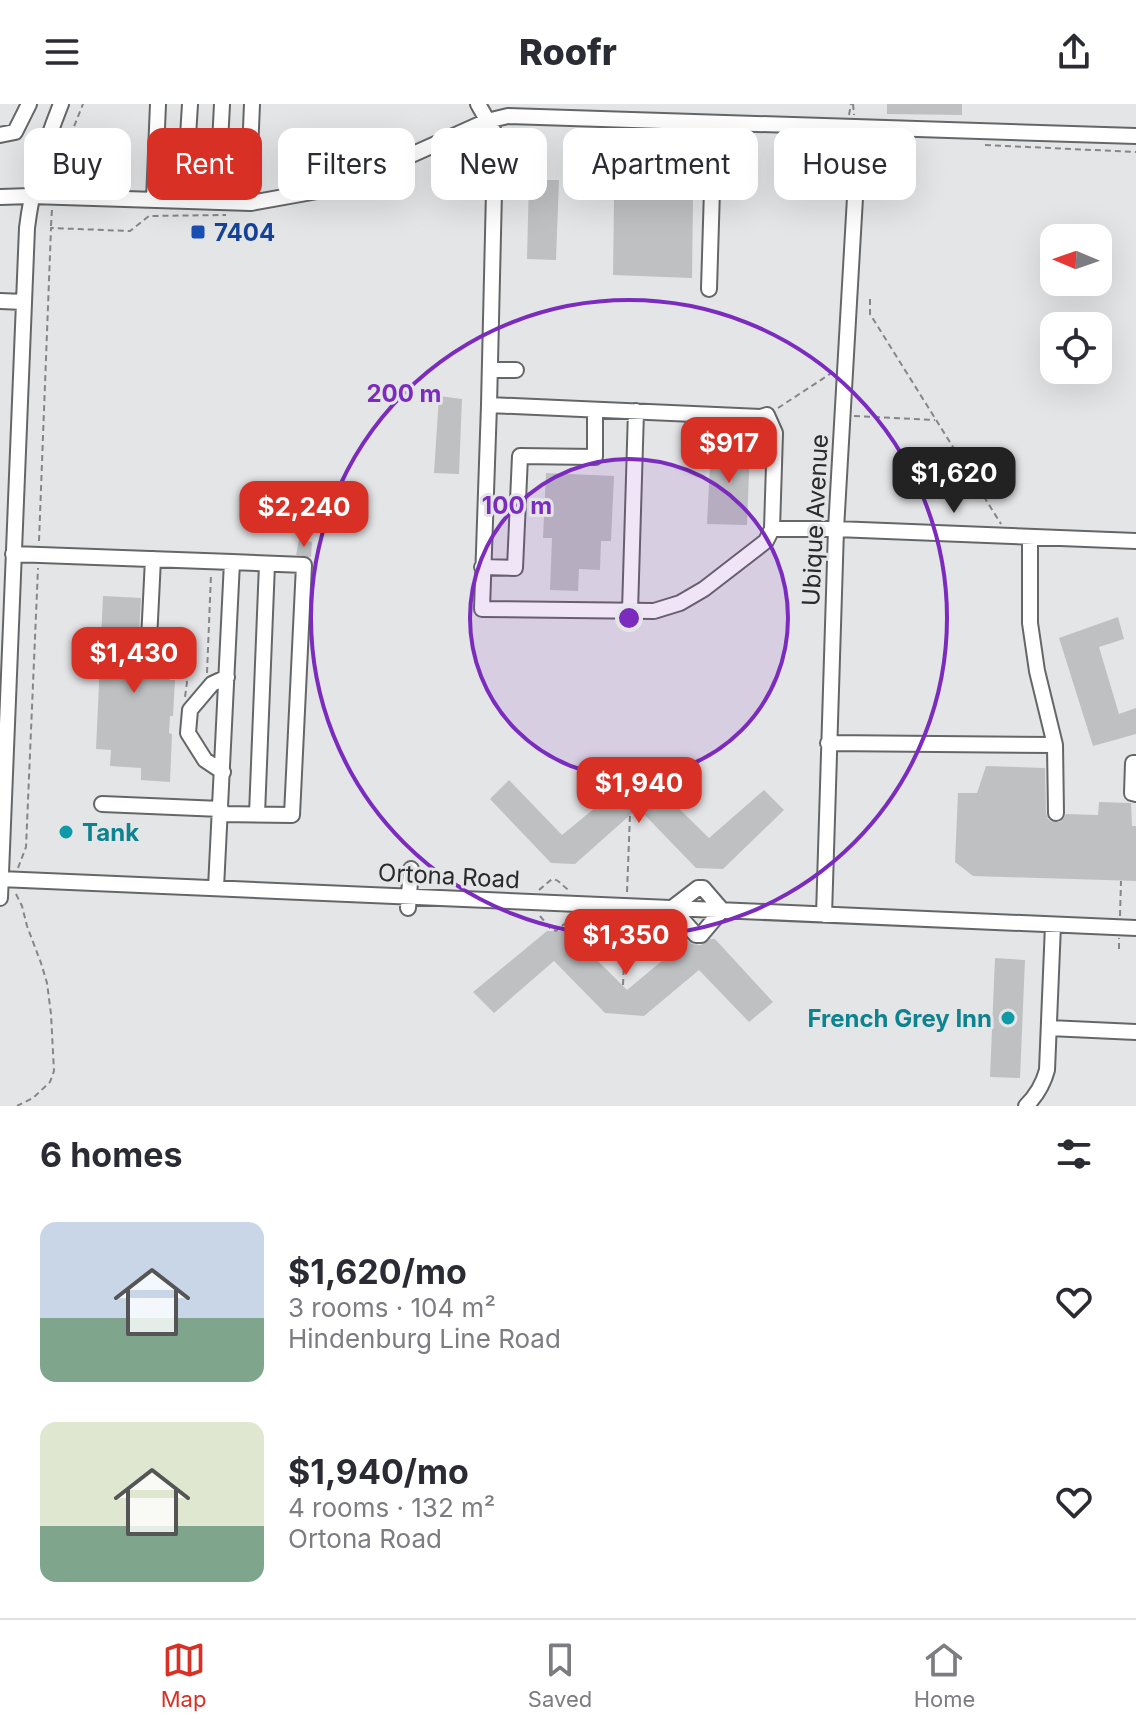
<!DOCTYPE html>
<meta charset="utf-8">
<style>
:root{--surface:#fff;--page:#f7f7f7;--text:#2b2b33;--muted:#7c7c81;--line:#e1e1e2;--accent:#d93025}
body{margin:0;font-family:Inter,sans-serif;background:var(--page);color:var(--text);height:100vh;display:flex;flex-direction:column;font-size:30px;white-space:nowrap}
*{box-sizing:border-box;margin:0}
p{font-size:26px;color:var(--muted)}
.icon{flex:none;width:44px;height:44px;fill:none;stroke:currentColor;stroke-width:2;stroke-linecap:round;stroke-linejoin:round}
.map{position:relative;height:1002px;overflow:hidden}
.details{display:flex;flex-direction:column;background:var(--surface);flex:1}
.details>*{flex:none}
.banner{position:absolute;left:24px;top:24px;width:1088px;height:72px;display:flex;gap:16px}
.needle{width:52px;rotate:272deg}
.buttons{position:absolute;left:1040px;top:120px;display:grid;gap:16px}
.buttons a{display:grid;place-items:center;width:72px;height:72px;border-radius:16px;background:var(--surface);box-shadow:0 8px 32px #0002;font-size:40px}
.price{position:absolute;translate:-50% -68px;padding:0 18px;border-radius:16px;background:var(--accent);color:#fff;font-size:26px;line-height:52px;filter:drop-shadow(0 2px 4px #0008)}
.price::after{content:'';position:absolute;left:50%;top:48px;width:24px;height:18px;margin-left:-12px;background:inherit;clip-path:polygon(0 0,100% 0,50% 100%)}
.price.current{background:#222;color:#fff}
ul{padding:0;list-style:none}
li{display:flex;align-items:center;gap:24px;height:200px;padding:0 40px}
li span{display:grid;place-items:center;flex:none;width:224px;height:160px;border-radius:16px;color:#555}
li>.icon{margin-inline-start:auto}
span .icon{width:96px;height:96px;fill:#fffc;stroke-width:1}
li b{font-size:34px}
h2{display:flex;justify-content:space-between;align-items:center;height:96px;padding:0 40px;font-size:34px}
.tag{padding:0 28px;border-radius:16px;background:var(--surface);box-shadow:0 8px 32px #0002;font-size:28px;line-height:72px}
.tag.current{background:var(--accent);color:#fff}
header{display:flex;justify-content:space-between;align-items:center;height:104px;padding:0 40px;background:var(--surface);font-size:36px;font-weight:800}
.tab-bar{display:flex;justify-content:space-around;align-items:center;height:112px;border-top:2px solid var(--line);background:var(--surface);font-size:22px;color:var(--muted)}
.tab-bar a{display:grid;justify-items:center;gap:4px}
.tab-bar .current{color:var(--accent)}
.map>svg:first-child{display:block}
</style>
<header><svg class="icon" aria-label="menu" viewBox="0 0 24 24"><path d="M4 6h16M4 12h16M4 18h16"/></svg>Roofr<svg class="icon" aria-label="share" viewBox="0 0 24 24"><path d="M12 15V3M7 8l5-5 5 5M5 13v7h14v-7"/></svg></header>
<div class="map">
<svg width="1136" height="1002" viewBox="0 0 1136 1002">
<rect width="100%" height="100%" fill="#e4e5e7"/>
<!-- building -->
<path fill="#bfc0c1" d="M 887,0 L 962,0 L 962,11 L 887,10 Z
M 529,76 L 559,76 L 556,156 L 527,155 Z
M 614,95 L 693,96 L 692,174 L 613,171 Z
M 439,292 L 462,295 L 459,370 L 434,369 Z
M 711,342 L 750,342 L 747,421 L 707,420 Z
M 546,369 L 614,372 L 611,437 L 601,437 L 600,466 L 579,465 L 578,487 L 550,486 L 552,434 L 543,434 Z
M 299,436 L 312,438 L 311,453 L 296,451 Z
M 103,492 L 141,494 L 138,548 L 171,550 L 170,576 L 175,576 L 173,612 L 170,612 L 169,629 L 172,630 L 170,678 L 141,676 L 141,664 L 110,662 L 111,646 L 96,645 Z
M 1118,513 L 1124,535 L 1099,543 L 1119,610 L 1136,604 L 1136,630 L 1093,642 L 1059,534 Z
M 986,662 L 1045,664 L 1046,709 L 1048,715 L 1052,718 L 1060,718 L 1066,710 L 1098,711 L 1099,698 L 1131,699 L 1132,722 L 1136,722 L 1136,777 L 973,772 L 955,758 L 958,689 L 977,689 Z
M 509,676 L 562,731 L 624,680 L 656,682 L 709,734 L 764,686 L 784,706 L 723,765 L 696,764 L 638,704 L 575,760 L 551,759 L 490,695 Z
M 547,827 L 568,827 L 627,886 L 687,836 L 692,840 L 701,841 L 710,835 L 715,835 L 773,898 L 749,918 L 699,866 L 644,912 L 605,909 L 554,857 L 494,909 L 473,888 Z
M 995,854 L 1025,856 L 1020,974 L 990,973 Z"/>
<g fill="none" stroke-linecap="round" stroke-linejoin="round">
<defs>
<path id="minor" d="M 478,0 L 494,28 L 495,45 L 489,301 L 761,313 L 767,311 L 775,329 L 772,425 L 766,437 L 704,485 L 680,499 L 654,507 L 482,505 L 489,301
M 0,31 L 15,28 L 29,0
M 0,93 L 31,92 L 251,99 L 323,86 L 371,69 L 487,17 L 508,12 L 1136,32
M 154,96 L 158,0
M 184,97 L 190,0
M 217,98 L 222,0
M 251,99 L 249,72 L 252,0
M 709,185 L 714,19
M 0,197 L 24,198
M 490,266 L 516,266
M 772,425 L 836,425 L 1136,437
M 1030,433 L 1030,519 L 1037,567 L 1055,641 L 1056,709
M 13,450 L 232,458 L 216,784
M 482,463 L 515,464 L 520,352 L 595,353 L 595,306
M 630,507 L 636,307
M 149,536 L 153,455
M 828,639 L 1055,641
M 1136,659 L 1133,659 L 1132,689 L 1136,690
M 223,668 L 205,656 L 188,629 L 190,606 L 212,580 L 227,573
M 102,700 L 221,705
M 220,710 L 292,711 L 304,461 L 232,458
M 257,710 L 267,460
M 0,775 L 1136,824
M 698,784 L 703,784 L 722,806 L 701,831 L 696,831 L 672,804 Z
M 0,794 L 27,124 C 32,81 45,40 61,0
M 408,804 L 411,765
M 824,811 L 836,425 L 859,24
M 1049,924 L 1136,928
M 1026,1002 C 1037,991 1043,981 1047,966 L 1053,821"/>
</defs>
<!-- minor casing -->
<use href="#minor" stroke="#656667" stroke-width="18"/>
<!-- path -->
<path stroke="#858687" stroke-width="2" stroke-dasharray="6 4" stroke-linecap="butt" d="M 853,0 L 854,11
M 849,11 L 851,0
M 836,36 L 844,47 L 844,59
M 985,41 L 1136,48
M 826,46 L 834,37
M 55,79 L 65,45 L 83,0
M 51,122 L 52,105
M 870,195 L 870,210 L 1001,420
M 778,304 L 833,268
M 854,312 L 935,316
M 39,437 L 51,124 L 130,127 L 149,112 L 226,111
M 207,569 L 211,471
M 170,571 L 183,571 L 187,578 L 185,593
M 18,764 L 26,743 L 38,464
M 539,786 L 552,775 C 561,776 563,784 571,787
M 627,788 L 630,711
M 16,790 L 22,802 L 27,822 L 41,859 L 47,879 L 51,910 L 54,967 L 50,978 L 33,994 L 17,1002
M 540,812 L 550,824 L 556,827 L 574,812
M 1120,812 L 1121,777
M 1119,845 L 1119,834
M 623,881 L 626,815"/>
<!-- minor -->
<use href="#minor" stroke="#fff" stroke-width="14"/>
</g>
<!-- distance rings -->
<circle cx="629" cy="514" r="159" fill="#7b2cbf" fill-opacity=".12"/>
<g fill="none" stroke="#7b2cbf" stroke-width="4">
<circle cx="629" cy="514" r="159"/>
<circle cx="629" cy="514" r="318"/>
</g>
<!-- markers -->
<rect fill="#1a4fb4" stroke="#e4e5e7" stroke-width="3" x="190" y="120" width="16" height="16" rx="4"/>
<g fill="#0f9aa8" stroke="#e4e5e7" stroke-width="3">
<circle cx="66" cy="728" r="8"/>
<circle cx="1008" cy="914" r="8"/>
</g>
<g text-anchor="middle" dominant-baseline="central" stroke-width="6" stroke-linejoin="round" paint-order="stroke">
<!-- transit labels -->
<g font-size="24" font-weight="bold" fill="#164399" stroke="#e4e5e7" text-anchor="start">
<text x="214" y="128">7404</text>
</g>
<!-- street labels -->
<g font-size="24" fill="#292a2a" stroke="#e4e5e7">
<text transform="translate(815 416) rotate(-87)">Ubique Avenue</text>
<text transform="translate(449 772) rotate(3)">Ortona Road</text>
</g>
<!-- culture labels -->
<g font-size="24" font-weight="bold" fill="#0d838f" stroke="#e4e5e7" text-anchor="start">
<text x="82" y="728">Tank</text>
<text x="992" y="914" text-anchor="end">French Grey Inn</text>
</g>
</g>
<circle cx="629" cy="514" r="12" fill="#7b2cbf" stroke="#e4e5e7" stroke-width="4"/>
<g font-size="24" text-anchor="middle" font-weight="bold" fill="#7b2cbf" stroke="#e4e5e7" stroke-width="6" stroke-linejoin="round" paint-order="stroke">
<text x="404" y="298">200 m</text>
<text x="517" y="410">100 m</text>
</g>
</svg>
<div class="buttons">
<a><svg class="needle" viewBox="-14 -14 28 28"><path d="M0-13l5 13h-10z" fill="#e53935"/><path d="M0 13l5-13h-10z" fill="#7c7c81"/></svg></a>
<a><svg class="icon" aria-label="locate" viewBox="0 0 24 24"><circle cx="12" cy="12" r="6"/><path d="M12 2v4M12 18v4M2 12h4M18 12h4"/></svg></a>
</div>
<b class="price" style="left:729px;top:381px">$917</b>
<b class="price current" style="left:954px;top:411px">$1,620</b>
<b class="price" style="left:304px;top:445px">$2,240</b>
<b class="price" style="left:134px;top:591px">$1,430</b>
<b class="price" style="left:639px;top:721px">$1,940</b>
<b class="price" style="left:626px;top:873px">$1,350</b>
<div class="banner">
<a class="tag">Buy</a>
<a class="tag current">Rent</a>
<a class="tag">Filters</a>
<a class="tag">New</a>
<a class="tag">Apartment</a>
<a class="tag">House</a>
</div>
</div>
<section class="details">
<h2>6 homes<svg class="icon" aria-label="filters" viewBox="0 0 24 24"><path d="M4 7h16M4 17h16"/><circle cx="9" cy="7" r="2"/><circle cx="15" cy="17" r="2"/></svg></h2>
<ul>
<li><span style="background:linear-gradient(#c9d6e8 60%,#7fa58c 0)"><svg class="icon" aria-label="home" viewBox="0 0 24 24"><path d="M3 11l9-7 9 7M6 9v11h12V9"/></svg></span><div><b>$1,620/mo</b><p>3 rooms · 104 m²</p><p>Hindenburg Line Road</p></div><svg class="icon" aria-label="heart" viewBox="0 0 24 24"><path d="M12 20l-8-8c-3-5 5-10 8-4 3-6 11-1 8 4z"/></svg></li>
<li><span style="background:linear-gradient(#dfe7d0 65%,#7fa58c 0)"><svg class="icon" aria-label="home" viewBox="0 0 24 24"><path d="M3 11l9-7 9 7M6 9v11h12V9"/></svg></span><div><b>$1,940/mo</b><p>4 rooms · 132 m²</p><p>Ortona Road</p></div><svg class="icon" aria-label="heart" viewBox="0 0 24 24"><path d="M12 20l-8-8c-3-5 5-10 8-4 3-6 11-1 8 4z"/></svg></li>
</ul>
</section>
<nav class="tab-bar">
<a class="current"><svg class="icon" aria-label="map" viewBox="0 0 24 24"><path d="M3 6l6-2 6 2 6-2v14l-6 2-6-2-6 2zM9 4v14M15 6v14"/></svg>Map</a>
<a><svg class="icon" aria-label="saved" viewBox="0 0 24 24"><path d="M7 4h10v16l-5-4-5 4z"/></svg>Saved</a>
<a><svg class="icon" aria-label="home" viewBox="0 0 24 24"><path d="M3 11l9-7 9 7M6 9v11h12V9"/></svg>Home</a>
</nav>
